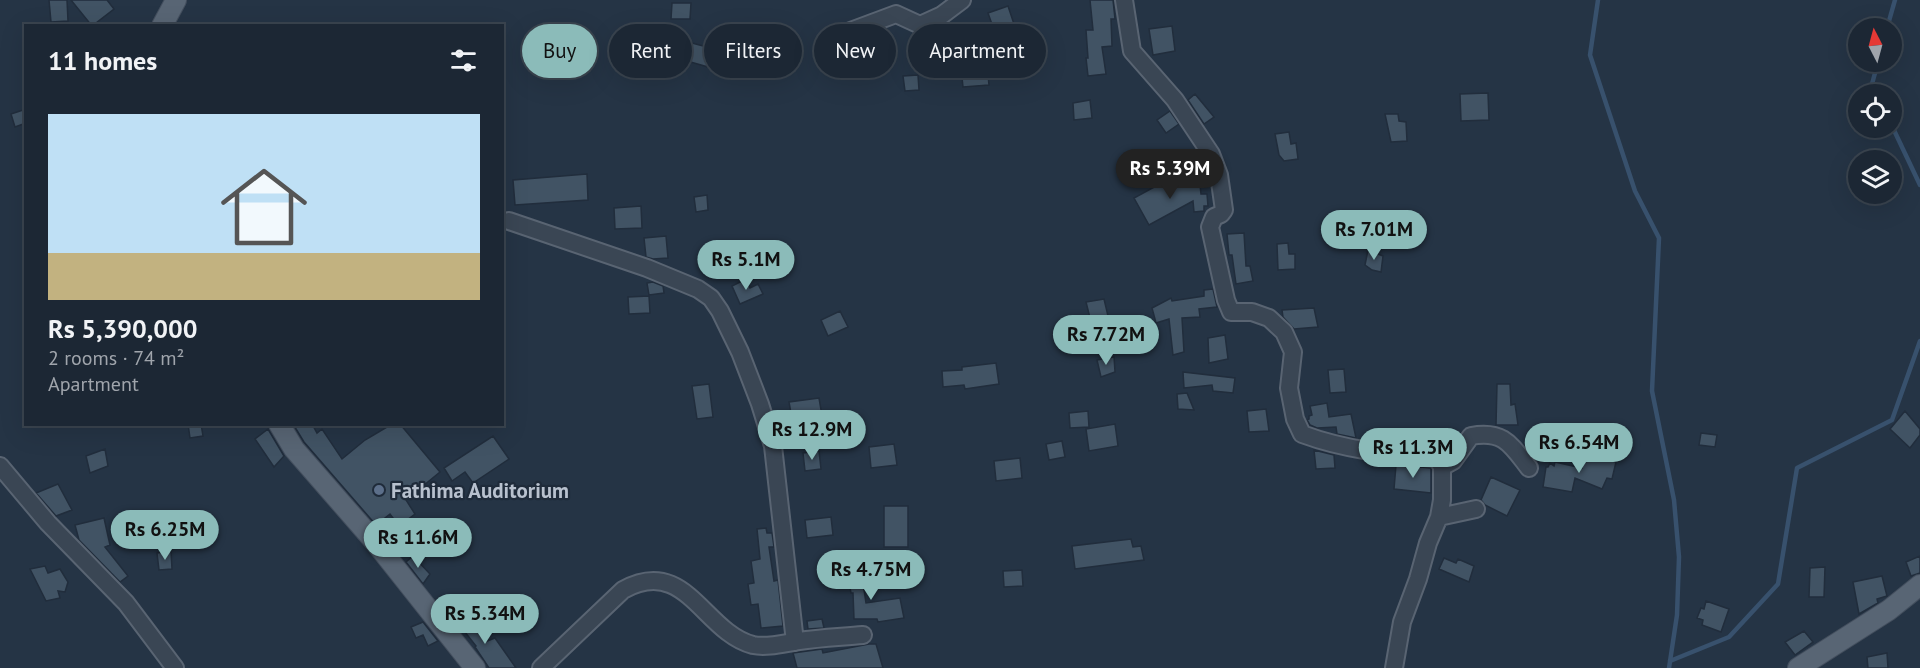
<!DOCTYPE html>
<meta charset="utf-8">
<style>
:root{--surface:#1c2734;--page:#293340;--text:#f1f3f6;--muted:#a0a5ac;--line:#3a444f;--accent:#8bbbb9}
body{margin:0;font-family:"PT Sans",sans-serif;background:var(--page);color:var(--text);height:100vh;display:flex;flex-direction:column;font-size:22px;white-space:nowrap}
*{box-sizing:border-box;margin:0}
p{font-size:20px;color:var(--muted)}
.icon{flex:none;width:33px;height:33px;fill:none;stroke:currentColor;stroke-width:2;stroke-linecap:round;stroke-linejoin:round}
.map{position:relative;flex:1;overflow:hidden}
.panel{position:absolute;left:24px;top:24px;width:480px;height:402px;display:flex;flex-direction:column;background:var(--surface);border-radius:0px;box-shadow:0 6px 24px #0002,0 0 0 2px var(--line)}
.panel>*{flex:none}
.hud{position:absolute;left:522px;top:24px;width:570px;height:54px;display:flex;gap:12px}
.needle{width:39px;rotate:354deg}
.buttons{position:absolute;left:1848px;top:18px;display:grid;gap:12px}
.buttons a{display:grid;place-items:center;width:54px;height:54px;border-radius:50%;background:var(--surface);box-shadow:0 6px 24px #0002,0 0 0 2px var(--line);font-size:30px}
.price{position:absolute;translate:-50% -51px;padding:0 14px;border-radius:21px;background:var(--accent);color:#111;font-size:20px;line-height:39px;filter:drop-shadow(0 2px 3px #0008)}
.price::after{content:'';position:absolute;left:50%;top:36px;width:18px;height:14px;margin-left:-9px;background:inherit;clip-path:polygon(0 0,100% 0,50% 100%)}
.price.current{background:#222;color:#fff}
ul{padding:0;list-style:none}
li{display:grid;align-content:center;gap:12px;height:318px;padding:0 24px}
li span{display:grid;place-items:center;height:186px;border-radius:0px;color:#555}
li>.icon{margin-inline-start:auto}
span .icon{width:108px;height:108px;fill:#fffc;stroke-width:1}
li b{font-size:26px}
h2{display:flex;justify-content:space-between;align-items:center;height:72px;padding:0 24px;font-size:26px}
.chip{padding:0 21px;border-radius:27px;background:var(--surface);box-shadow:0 6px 24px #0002,0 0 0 2px var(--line);font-size:21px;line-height:54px}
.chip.current{background:var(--accent);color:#111}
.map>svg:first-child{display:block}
</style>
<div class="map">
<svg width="1920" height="668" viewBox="0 0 1920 668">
<rect width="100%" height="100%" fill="#253445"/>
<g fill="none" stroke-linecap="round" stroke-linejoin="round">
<!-- stream -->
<path stroke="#38516d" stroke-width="4.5" d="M 1598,0 L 1590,55 L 1635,191 L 1659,238 L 1652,391 L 1674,500 L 1679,557 L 1677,615 L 1669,668
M 1887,28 L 1895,0
M 1876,94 L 1872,84 L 1878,62
M 1892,126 L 1920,185
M 1670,661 L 1729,637 L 1778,584 L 1797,468 L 1892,420 L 1920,341"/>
</g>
<!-- building -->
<path fill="#415364" stroke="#212d3c" stroke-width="1.5" d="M 49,0 L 67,0 L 68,21 L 51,22 Z
M 71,0 L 107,0 L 114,9 L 92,26 Z
M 1090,0 L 1113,0 L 1115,19 L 1111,19 L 1112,46 L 1102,47 L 1106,74 L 1088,76 L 1086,58 L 1088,58 L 1086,30 L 1093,30 Z
M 672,3 L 691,3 L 690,19 L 671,19 Z
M 1008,6 L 1014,24 L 994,30 L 988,13 Z
M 1172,26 L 1175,51 L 1153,55 L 1149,29 Z
M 968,27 L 972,67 L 987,65 L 989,85 L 963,87 L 959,49 L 952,49 L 951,29 Z
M 692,43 L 737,55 L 710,59 L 708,67 L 687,61 Z
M 918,75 L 919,90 L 905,91 L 903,76 Z
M 1488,93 L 1489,120 L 1461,121 L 1460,94 Z
M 1195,94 L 1214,117 L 1204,124 L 1188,100 Z
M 1090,100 L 1092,118 L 1074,120 L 1073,103 Z
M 26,109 L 26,123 L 15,127 L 11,114 Z
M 1170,111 L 1179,124 L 1166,133 L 1157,120 Z
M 1385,114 L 1398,114 L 1399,121 L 1406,122 L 1407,141 L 1391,142 Z
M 1289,132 L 1291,144 L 1296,143 L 1298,159 L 1284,161 L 1279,155 L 1275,134 Z
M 587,174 L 588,200 L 515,205 L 513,180 Z
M 1198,182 L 1198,185 L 1200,185 L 1201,194 L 1207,194 L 1208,206 L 1204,206 L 1204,211 L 1194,212 L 1193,201 L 1149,225 L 1134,198 L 1156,186 Z
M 707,195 L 708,210 L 696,212 L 694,197 Z
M 641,206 L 642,228 L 615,229 L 614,208 Z
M 1244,233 L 1246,266 L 1250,266 L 1253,281 L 1236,284 L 1232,255 L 1229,255 L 1227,234 Z
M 666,236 L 668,258 L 653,259 L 646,257 L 644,238 Z
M 1288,243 L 1289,254 L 1295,254 L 1295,269 L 1278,270 L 1277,244 Z
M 735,248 L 736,260 L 714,263 L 712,251 Z
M 1368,250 L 1383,256 L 1381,272 L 1372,270 L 1365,265 Z
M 746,279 L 750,288 L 758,284 L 763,294 L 740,304 L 732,286 Z
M 653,282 L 663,286 L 664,293 L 649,295 L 647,283 Z
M 1213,289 L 1217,307 L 1199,309 L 1200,317 L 1182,318 L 1184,352 L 1173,355 L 1169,319 L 1156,323 L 1152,308 L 1171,298 L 1172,301 L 1204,296 L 1204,290 Z
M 649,296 L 650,313 L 629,314 L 628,297 Z
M 1104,299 L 1109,320 L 1091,322 L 1086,302 Z
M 1314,308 L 1318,327 L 1294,329 L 1283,317 L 1282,310 Z
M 840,311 L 848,327 L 828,336 L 821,320 Z
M 1143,322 L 1149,336 L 1122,339 L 1121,327 Z
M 1225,335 L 1228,359 L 1209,363 L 1208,338 Z
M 1114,357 L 1115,372 L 1101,377 L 1097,360 Z
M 996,363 L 999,384 L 965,389 L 964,385 L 943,387 L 942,371 L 962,370 L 962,367 Z
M 1344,369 L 1346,392 L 1330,393 L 1328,370 Z
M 1183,372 L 1235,378 L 1233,393 L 1213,391 L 1212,385 L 1184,388 Z
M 709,384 L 713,417 L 697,419 L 692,386 Z
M 1497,384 L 1510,384 L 1511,405 L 1515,404 L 1518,425 L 1496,425 Z
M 1187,393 L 1194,410 L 1178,409 L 1177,394 Z
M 819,398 L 823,421 L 793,425 L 789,402 Z
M 1327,403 L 1329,417 L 1351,414 L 1356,438 L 1337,434 L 1336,427 L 1317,428 L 1310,425 L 1307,420 L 1309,419 L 1309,416 L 1312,415 L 1310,406 Z
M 1266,409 L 1269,431 L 1249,432 L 1247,411 Z
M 1088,411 L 1089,427 L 1070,428 L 1069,413 Z
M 1905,411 L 1920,429 L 1920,435 L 1910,448 L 1890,429 Z
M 188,424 L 201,424 L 203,436 L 190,438 Z
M 293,424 L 312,424 L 317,433 L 322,429 L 342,459 L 365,440 L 392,424 L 400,424 L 440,472 L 406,500 L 415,514 L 399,526 L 390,514 L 376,525 L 304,442 Z
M 1115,424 L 1118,446 L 1089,451 L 1086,429 Z
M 268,429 L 284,456 L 274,467 L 255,439 Z
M 1410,432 L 1425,432 L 1427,444 L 1411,444 Z
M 1701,433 L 1717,435 L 1715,447 L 1699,445 Z
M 493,436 L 509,459 L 473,483 L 465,472 L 452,481 L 444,468 Z
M 1062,441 L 1065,457 L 1049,460 L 1046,444 Z
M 894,444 L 897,465 L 871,468 L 869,447 Z
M 105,449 L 108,466 L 90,473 L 86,456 Z
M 1314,450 L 1334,455 L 1335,468 L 1316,469 Z
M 819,451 L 821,469 L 805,471 L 803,453 Z
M 1585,454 L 1616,462 L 1612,479 L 1607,478 L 1602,489 L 1575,478 L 1572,492 L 1543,487 L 1546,467 L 1548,467 L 1550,463 L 1554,466 L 1555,462 L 1582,468 Z
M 1020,458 L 1022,478 L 996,481 L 994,461 Z
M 1396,465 L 1431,468 L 1431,493 L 1394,489 Z
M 1491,477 L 1520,490 L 1507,516 L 1485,505 L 1481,500 Z
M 58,484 L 72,510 L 56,516 L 36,493 Z
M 884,506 L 908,506 L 908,547 L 884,547 Z
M 191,515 L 206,533 L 191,546 L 176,528 Z
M 831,517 L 833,535 L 807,538 L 805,520 Z
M 104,518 L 110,545 L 105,547 L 128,576 L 120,582 L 79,540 L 75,525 Z
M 766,528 L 767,533 L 772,533 L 774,547 L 769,547 L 774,581 L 778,580 L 783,626 L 761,628 L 758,604 L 751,605 L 748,584 L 754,583 L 751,561 L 760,559 L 757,529 Z
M 1131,539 L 1133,547 L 1141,546 L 1144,560 L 1075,569 L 1072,546 Z
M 171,551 L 172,569 L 159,570 L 157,553 Z
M 413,556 L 430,574 L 423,584 L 406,562 Z
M 1920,556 L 1920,573 L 1911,576 L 1906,562 Z
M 1444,558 L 1456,563 L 1458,559 L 1474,566 L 1469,582 L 1439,569 Z
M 860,563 L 866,603 L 900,598 L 904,618 L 878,622 L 877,619 L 854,619 L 853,593 L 851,593 L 847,572 L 853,571 L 853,564 Z
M 45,566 L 48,573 L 60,569 L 68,582 L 65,592 L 58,591 L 60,598 L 46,601 L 30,569 Z
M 1825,567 L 1824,597 L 1809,597 L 1810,568 Z
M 1022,570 L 1023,586 L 1004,587 L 1003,571 Z
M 1882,576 L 1887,596 L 1877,599 L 1878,603 L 1859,614 L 1853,582 Z
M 1706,601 L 1729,609 L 1721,632 L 1702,625 L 1703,620 L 1697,618 L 1701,608 L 1704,609 Z
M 462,610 L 487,641 L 495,638 L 516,668 L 489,668 L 475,647 L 476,646 L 453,617 Z
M 822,619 L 824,628 L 808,629 L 807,621 Z
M 423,622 L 438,641 L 428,646 L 423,635 L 416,638 L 411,627 Z
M 1804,631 L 1813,642 L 1795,655 L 1785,642 Z
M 869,644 L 876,644 L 883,668 L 797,668 L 793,653 L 822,649 L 823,653 Z
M 1887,653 L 1888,668 L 1868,668 L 1867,657 Z"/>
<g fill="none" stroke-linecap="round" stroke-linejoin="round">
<defs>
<path id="minor" d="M 1124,0 L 1132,51 L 1175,100 L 1211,154 L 1219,175 L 1224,210 L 1221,214 L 1214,217 L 1210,227 L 1226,300 L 1231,312 L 1252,312 L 1269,318 L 1284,332 L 1293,352 L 1289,388 L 1295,419 L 1302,434 C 1345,450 1391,455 1437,458 L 1442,467 L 1442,500 L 1439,517 L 1428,543 L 1418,579 L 1402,622 L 1394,668
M 837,36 L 896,14 L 920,25 L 942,15 L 962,0
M 509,221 L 647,268 L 698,289 L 711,298 L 720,311 L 740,352 L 760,404 L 773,446 L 795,642
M 0,466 L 48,523 L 126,603 L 175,668
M 1442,467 L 1453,461 L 1471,436 C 1504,430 1511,445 1529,468
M 1439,517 L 1476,509
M 541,668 L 623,590 C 686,555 703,632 753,645 C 767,648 785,643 799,641 C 820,638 842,637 863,635"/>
<path id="major" d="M 162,26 L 176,0
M 279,424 L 294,449 L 375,542 L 475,668
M 1798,668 L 1889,610 L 1920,585"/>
</defs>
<!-- minor casing -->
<use href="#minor" stroke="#596472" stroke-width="20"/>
<!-- major casing -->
<use href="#major" stroke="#444f5e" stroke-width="22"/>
<!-- minor -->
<use href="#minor" stroke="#3a4654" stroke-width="16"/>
<!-- major -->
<use href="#major" stroke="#586574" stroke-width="20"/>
</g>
<!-- markers -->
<circle fill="#5c6f8a" stroke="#1f2b3a" stroke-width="2" cx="379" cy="490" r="6"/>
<g text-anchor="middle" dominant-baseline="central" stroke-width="4.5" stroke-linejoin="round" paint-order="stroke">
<!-- poi labels -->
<g font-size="21" font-weight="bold" fill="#b8c1ce" stroke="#1f2b3a" text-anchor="start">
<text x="391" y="490">Fathima Auditorium</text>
</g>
</g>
</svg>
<div class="buttons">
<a><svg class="needle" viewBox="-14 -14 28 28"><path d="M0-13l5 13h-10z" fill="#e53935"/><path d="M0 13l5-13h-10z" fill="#a0a5ac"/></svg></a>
<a><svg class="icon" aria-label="locate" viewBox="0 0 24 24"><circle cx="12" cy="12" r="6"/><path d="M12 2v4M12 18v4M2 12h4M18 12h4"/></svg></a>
<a><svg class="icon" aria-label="layers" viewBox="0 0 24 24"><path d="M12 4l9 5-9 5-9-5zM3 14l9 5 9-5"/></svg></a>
</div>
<b class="price current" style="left:1170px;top:200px">Rs 5.39M</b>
<b class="price" style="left:1374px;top:261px">Rs 7.01M</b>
<b class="price" style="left:746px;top:291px">Rs 5.1M</b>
<b class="price" style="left:1106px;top:366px">Rs 7.72M</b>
<b class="price" style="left:812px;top:461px">Rs 12.9M</b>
<b class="price" style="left:1579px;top:474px">Rs 6.54M</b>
<b class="price" style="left:1413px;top:479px">Rs 11.3M</b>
<b class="price" style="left:165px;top:561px">Rs 6.25M</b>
<b class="price" style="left:418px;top:569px">Rs 11.6M</b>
<b class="price" style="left:871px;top:601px">Rs 4.75M</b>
<b class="price" style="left:485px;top:645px">Rs 5.34M</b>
<div class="hud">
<a class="chip current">Buy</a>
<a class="chip">Rent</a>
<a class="chip">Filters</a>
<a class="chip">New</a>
<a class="chip">Apartment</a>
</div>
<section class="panel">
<h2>11 homes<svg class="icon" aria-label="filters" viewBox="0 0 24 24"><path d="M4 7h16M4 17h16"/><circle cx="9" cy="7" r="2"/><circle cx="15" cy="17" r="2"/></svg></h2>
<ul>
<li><span style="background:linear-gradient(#bfe0f5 75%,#c2b280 0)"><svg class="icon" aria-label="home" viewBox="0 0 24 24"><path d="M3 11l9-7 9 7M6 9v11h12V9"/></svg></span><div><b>Rs 5,390,000</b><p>2 rooms · 74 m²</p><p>Apartment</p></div></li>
</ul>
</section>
</div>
